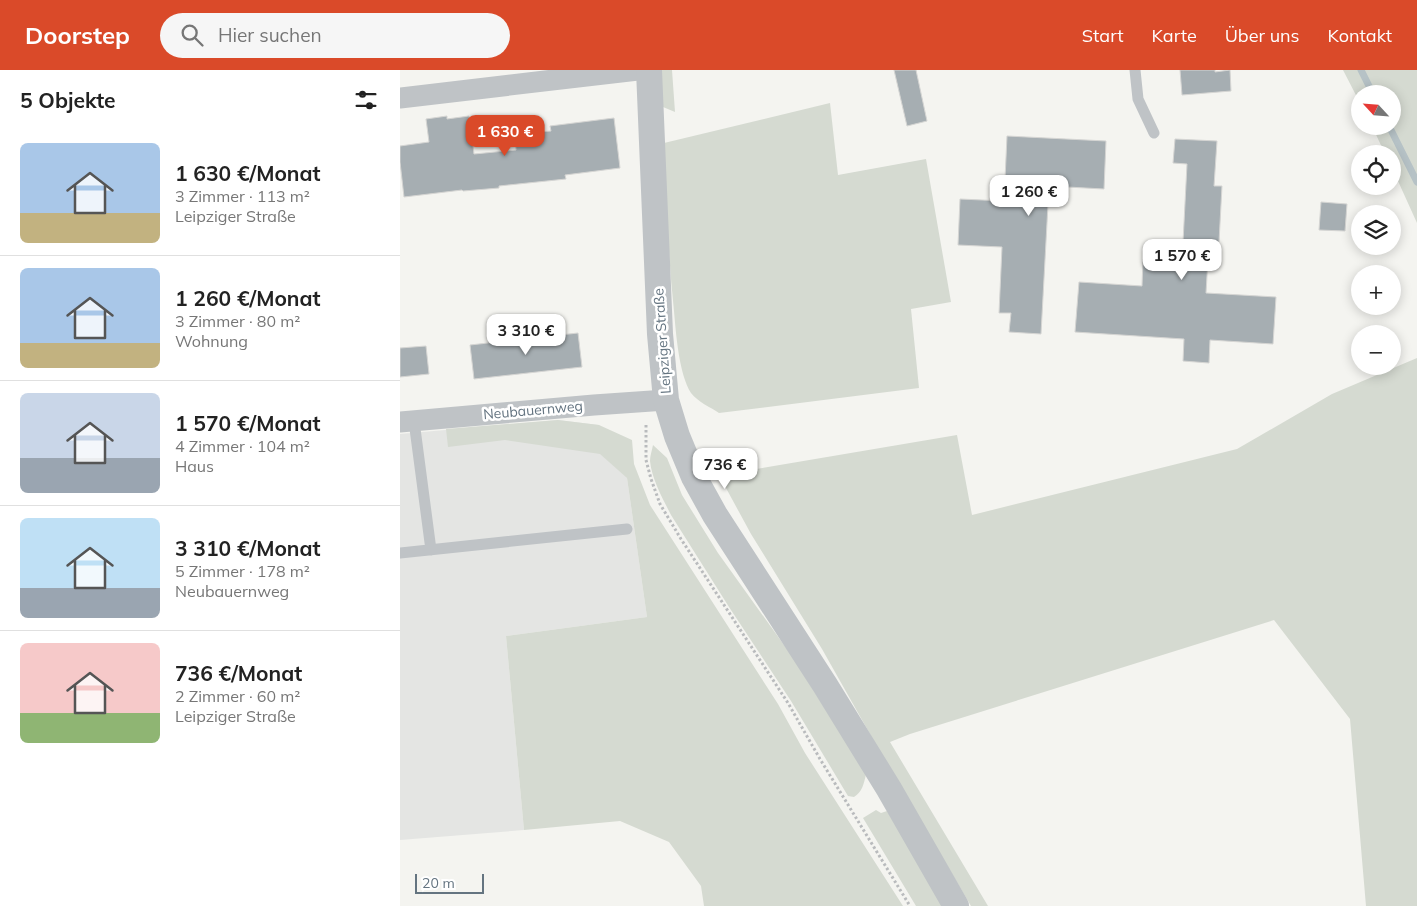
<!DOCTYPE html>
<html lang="de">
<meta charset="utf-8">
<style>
:root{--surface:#fff;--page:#f6f6f6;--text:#222;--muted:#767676;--line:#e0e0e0;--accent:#da4a29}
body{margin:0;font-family:Mulish,sans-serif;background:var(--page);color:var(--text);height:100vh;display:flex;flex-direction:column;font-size:19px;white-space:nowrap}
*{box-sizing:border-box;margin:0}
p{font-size:16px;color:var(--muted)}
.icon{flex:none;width:28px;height:28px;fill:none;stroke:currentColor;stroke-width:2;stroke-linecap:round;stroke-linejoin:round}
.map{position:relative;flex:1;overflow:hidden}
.drawer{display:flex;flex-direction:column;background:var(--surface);width:400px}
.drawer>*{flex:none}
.needle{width:32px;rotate:296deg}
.fabs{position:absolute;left:951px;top:15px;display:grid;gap:10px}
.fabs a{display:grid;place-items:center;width:50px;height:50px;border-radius:50%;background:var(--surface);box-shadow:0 2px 12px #0003;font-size:25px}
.scale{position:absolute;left:15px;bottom:12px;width:69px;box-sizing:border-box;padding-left:5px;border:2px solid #647480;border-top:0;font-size:14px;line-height:18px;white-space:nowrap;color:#647480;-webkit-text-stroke:4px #fff;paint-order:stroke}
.price{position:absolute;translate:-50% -42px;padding:0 11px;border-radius:10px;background:#fff;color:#222;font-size:16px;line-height:32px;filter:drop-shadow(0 1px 2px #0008)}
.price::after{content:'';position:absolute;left:50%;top:30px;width:15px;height:11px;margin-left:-8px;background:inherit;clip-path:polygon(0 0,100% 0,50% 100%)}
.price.active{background:var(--accent);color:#fff}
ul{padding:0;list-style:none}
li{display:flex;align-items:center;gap:15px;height:125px;padding:0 20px}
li+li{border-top:1px solid var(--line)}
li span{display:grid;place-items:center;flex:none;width:140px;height:100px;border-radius:8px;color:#555}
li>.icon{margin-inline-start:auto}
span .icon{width:60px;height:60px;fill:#fffc;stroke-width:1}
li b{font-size:21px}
h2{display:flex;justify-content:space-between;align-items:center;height:60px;padding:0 20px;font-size:21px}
header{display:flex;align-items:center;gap:30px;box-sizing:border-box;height:70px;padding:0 25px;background:var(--accent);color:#fff}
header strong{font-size:24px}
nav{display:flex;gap:28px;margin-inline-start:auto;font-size:18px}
.search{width:350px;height:45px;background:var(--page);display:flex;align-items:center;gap:12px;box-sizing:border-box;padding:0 18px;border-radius:28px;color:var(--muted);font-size:19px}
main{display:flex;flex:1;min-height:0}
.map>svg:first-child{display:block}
</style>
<header>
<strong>Doorstep</strong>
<div class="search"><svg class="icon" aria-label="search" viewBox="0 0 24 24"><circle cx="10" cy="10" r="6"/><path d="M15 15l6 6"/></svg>Hier suchen</div>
<nav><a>Start</a><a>Karte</a><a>Über uns</a><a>Kontakt</a></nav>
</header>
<main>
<section class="drawer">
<h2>5 Objekte<svg class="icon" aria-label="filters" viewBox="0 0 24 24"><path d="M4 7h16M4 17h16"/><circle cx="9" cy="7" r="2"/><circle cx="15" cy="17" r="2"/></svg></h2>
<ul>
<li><span style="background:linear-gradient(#a9c7e8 70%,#c2b280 0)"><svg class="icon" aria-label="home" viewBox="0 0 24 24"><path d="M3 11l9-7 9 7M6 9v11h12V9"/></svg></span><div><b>1 630 €/Monat</b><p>3 Zimmer · 113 m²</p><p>Leipziger Straße</p></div></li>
<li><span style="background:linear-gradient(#a9c7e8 75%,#c2b280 0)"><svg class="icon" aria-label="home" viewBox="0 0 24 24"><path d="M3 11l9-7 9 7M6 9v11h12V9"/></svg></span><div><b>1 260 €/Monat</b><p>3 Zimmer · 80 m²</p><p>Wohnung</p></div></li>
<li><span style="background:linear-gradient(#c9d6e8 65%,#9aa5b1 0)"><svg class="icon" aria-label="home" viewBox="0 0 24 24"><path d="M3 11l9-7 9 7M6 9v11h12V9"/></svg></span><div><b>1 570 €/Monat</b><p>4 Zimmer · 104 m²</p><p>Haus</p></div></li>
<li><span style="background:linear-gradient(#bfe0f5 70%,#9aa5b1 0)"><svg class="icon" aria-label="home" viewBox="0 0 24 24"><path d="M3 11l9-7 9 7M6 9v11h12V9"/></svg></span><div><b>3 310 €/Monat</b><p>5 Zimmer · 178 m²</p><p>Neubauernweg</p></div></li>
<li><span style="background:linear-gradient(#f6c9c9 70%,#8fb573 0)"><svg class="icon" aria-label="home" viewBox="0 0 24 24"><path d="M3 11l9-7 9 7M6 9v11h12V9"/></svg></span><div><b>736 €/Monat</b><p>2 Zimmer · 60 m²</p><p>Leipziger Straße</p></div></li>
</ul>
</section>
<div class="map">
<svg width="1017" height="836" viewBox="0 0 1017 836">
<rect width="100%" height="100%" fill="#f4f4f0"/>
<!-- built -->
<path fill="#e4e5e3" d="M 158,350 L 199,355 L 227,408 L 247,547 L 106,566 L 124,760 L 0,770 L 0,364 Z"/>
<!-- green -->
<path fill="#d5dad1" d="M 260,0 L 272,0 L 275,42 L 263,37 Z
M 943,0 L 1017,0 L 1017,153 L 993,100 L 992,84 L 985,84 L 972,56 L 992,56 L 992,24 L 960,24 L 960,33 Z
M 430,33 L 438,105 L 526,89 L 551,232 L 511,239 L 519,318 L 319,343 C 310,337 298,332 291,323 C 279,304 276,264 274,241 C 268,185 266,129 264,73 Z
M 1017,288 L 1017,836 L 966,836 L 950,649 L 874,550 L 510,664 L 490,672 L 588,836 L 571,836 L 479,680 L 422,579 L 351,464 L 320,407 L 318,394 L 318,380 L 333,403 L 557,365 L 572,445 L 837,379 L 932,324 Z
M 158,350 L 199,355 L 232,370 L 234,394 L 250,435 L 378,634 L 405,683 L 503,836 L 304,836 L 301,816 L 269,772 L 220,751 L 124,760 L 106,566 L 247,547 L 227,408 L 200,384 L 105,370 L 48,377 L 46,359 Z
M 253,375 L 267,388 L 282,425 L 318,483 L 394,589 L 466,704 C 464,714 462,722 454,727 L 448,726 L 391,631 L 329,537 L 271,445 C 263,429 252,410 250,391 C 250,386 252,380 253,375 Z
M 476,740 L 481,743 L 487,741 L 545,836 L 516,836 L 463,748 Z"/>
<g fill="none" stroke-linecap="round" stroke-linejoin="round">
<!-- stream -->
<path stroke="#b6c2c6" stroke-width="7" d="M 961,0 L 973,24
M 989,56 L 1017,112"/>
</g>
<!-- building -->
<path fill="#a6aeb2" stroke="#d5d5d3" d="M 494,0 L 516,0 L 527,51 L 507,56 Z
M 780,0 L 815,0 L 815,2 L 830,0 L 831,21 L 782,25 Z
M 47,46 L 47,49 L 69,46 L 74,84 L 116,80 L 115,64 L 151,61 L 150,56 L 214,48 L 220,98 L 165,105 L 166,109 L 99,116 L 99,118 L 63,121 L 62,120 L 4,127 L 0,92 L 0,76 L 29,72 L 26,49 Z
M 607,66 L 706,71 L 704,119 L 649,116 L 641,264 L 609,262 L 611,243 L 599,243 L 602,177 L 558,175 L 560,129 L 604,131 Z
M 775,69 L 817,71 L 814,116 L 822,116 L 819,172 L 809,172 L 806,223 L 876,227 L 873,274 L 810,270 L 809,293 L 783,291 L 784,269 L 675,262 L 679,212 L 742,216 L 743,189 L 782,192 L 787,94 L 773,93 Z
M 921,132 L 947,134 L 945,161 L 919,160 Z
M 178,263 L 182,297 L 74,309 L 70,275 Z
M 26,276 L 29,304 L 0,307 L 0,278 Z"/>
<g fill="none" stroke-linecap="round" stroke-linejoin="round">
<!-- path -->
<path stroke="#b9bbbd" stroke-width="3" stroke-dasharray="2.5 2.5" stroke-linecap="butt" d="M 246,355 L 246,390 L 251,409 L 260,434 L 281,469 L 388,633 L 420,689 L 510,836"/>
<!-- service -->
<path stroke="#bfc3c6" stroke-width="11" d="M 735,0 L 738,29 L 754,63
M 14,351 L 31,480
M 0,483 L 227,459"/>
<!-- minor -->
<path stroke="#bfc3c6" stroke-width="21" d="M 0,28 L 238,0
M 0,352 L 194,335 L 266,330"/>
<!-- tertiary -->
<path stroke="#bfc3c6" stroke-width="26" d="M 249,0 L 260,264 L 266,330 L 277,366 L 294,407 L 315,445 L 425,615 L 489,719 L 556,836"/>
</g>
<g text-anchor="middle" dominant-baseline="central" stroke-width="5" stroke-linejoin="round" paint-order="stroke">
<!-- street labels -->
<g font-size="14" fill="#647480" stroke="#fff">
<text transform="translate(262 271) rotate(-94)">Leipziger Straße</text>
<text transform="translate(133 340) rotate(-5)">Neubauernweg</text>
</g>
</g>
</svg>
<div class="fabs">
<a><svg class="needle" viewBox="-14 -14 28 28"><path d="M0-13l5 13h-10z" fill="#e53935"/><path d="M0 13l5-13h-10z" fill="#767676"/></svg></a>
<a><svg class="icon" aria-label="locate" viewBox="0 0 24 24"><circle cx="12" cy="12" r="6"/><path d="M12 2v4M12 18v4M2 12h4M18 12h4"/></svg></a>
<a><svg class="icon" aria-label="layers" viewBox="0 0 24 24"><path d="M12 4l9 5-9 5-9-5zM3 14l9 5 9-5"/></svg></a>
<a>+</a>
<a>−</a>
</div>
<div class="scale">20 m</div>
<b class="price active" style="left:105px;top:87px">1 630 €</b>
<b class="price" style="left:629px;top:147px">1 260 €</b>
<b class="price" style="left:782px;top:211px">1 570 €</b>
<b class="price" style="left:126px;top:286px">3 310 €</b>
<b class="price" style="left:325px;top:420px">736 €</b>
</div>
</main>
